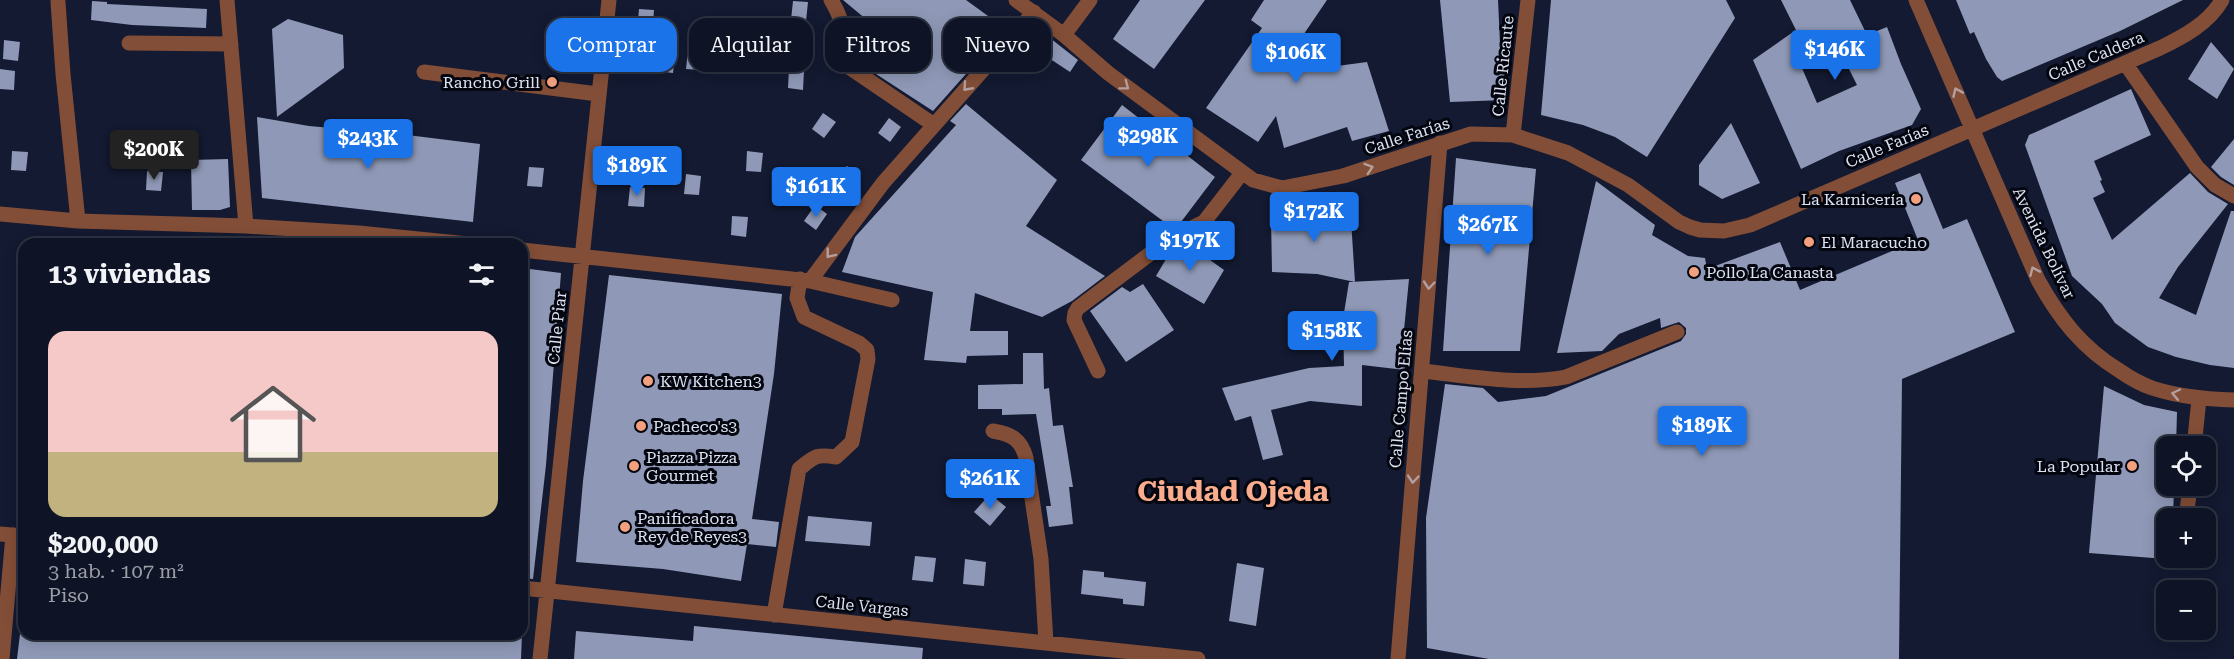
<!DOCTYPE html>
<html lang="es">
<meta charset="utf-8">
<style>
:root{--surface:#0e1425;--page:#171d2d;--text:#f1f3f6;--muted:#9b9ea7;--line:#2e3342;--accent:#1a73e8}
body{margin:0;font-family:"Roboto Serif",serif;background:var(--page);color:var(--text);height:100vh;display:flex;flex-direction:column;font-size:22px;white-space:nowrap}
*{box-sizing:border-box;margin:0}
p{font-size:20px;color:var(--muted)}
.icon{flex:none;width:33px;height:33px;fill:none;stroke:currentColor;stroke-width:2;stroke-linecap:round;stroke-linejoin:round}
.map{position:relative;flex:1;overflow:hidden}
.drawer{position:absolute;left:18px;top:238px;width:510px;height:402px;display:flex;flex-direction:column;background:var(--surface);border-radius:18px;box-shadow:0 3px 15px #0003,0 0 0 2px var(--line)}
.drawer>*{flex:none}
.top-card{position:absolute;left:546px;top:18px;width:570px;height:54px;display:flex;gap:12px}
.tools{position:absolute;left:2156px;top:436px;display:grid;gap:12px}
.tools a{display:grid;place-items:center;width:60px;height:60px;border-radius:12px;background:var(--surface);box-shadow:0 3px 15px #0003,0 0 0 2px var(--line);font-size:30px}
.price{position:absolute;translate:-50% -51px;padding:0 14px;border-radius:6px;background:var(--accent);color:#fff;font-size:20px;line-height:39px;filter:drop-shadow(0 2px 3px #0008)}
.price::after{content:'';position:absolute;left:50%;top:36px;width:18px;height:14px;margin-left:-9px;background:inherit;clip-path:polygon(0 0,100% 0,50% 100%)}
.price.current{background:#222;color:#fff}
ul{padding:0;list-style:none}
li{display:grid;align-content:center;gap:12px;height:318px;padding:0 30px}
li+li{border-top:2px solid var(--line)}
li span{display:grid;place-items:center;height:186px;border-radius:18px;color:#555}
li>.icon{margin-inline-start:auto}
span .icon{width:108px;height:108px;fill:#fffc;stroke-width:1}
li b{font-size:26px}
h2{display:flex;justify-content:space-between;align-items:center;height:72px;padding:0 30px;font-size:26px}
.tag{padding:0 21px;border-radius:18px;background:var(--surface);box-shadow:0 3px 15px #0003,0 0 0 2px var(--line);font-size:21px;line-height:54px}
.tag.current{background:var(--accent);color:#fff}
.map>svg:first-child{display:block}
</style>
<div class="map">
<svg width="2234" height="659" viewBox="0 0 2234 659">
<rect width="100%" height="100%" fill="#131a31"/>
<!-- building -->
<path fill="#8f99b7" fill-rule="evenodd" d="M 843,0 L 966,0 L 1006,29 L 933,111 L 876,74 L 861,61 L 879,30 Z
M 1140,0 L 1205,0 L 1154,69 L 1113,39 Z
M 1264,0 L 1327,0 L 1293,50 L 1322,68 L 1367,62 L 1389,131 L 1352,141 L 1347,127 L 1284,148 L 1276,116 L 1258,142 L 1206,108 L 1262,28 L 1251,20 Z
M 1440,0 L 1498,0 L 1501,65 L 1504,64 L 1505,100 L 1450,102 Z
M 1551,0 L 1726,0 L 1735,18 L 1647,157 L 1615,137 L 1583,125 L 1541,115 Z
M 1781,0 L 1850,0 L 1867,35 L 1887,27 L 1901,64 L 1921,109 L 1912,125 L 1839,151 L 1801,169 L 1753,60 L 1796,30 ZM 1836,43 L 1857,85 L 1817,103 L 1799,61 Z
M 1956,0 L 2183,0 L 2120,31 L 2002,81 L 1997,77 L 1986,59 L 1974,32 L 1970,34 Z
M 92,1 L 107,2 L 107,4 L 207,9 L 206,28 L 132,25 L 91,20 Z
M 793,1 L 808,2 L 806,21 L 791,20 Z
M 639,9 L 654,10 L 651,52 L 675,54 L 673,73 L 634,68 Z
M 288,19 L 343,35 L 344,68 L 277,117 L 272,29 Z
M 1041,31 L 1078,60 L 1070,72 L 1029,45 Z
M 4,40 L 20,42 L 18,61 L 3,59 Z
M 2211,42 L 2234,69 L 2217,99 L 2188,79 Z
M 688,50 L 703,51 L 701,70 L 686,69 Z
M 0,69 L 15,71 L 14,90 L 0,89 Z
M 789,69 L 804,71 L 803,90 L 788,88 Z
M 2131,89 L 2151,135 L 2094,161 L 2102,180 L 2100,181 L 2105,192 L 2093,198 L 2112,240 L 2190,173 L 2208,192 L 2228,204 L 2178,267 L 2159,298 L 2196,315 L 2231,211 L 2234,211 L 2234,368 L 2210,365 L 2176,357 L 2148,347 L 2115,323 L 2102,304 L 2072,276 L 2025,145 L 2029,135 Z
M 966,104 L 1057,180 L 1026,226 L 1105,276 L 1072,301 L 1042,317 L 975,293 L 970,331 L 1008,331 L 1008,355 L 967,356 L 966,363 L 924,360 L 933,292 L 842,272 L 855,237 L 956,125 L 950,121 Z
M 1122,105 L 1215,177 L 1181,222 L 1171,227 L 1081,160 Z
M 823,113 L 836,122 L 824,138 L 812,129 Z
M 257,117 L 309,126 L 399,134 L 480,144 L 473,222 L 262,198 Z
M 889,118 L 901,127 L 890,142 L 878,133 Z
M 1731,123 L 1760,183 L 1722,199 L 1699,185 L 1699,165 Z
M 2234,139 L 2234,185 L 2221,177 L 2211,167 Z
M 12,151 L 28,152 L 26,171 L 11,170 Z
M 747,151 L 763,153 L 761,172 L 746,171 Z
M 1456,158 L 1536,169 L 1520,351 L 1443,351 Z
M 228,159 L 230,207 L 220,210 L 192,210 L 191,160 Z
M 847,166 L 859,175 L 848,190 L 835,181 Z
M 529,167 L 544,168 L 542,187 L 527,186 Z
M 147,171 L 163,172 L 161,191 L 146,190 Z
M 1920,173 L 1943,229 L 1967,219 L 2015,332 L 1902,379 L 1899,659 L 1489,659 L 1427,648 L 1426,518 L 1445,384 L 1483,388 L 1498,402 L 1546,396 L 1681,341 L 1686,334 L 1686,328 L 1679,322 L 1661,328 L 1660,318 L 1619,334 L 1602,351 L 1557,353 L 1596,181 L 1655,225 L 1652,235 L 1688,256 L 1705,258 L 1707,269 L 1780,242 L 1800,290 L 1918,240 L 1895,183 Z
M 686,174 L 701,176 L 699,195 L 684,194 Z
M 630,187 L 645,188 L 644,207 L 628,206 Z
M 1350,204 L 1355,282 L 1317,274 L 1272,272 L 1271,217 Z
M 815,205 L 827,214 L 816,230 L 804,221 Z
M 732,216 L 748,217 L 746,237 L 731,235 Z
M 1185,242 L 1224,270 L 1204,304 L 1156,276 L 1172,249 Z
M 522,268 L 561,273 L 546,465 L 533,579 L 522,578 Z
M 609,275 L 782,294 L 774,374 L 752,519 L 779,522 L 777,538 L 776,547 L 747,544 L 741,581 L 663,569 L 576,562 L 583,481 Z
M 1409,279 L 1404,330 L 1405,370 L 1362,365 L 1362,406 L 1310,401 L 1271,410 L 1283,455 L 1263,460 L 1251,416 L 1235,421 L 1222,388 L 1309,368 L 1344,366 L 1343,319 L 1349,282 Z
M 1143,284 L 1174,330 L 1126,362 L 1090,311 L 1122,287 L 1130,292 Z
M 1023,353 L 1043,353 L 1044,389 L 1049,388 L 1053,426 L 1063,425 L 1073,487 L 1069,487 L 1073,524 L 1049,527 L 1046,506 L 1051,506 L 1036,414 L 1002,415 L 1002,409 L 978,409 L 978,385 L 1023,384 Z
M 2104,386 L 2144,405 L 2177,412 L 2176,447 L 2166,447 L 2166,486 L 2174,486 L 2173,519 L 2166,519 L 2166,559 L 2089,553 Z
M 990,494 L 1006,507 L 990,526 L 974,512 Z
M 808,516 L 872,522 L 870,546 L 805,541 Z
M 915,556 L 936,558 L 933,582 L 912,580 Z
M 965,559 L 986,562 L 984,586 L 963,584 Z
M 1237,563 L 1264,568 L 1256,626 L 1229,621 Z
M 1083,570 L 1104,572 L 1104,577 L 1146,582 L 1144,606 L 1123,604 L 1123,599 L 1081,594 Z
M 694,626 L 923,648 L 922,659 L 574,659 L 576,631 L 693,641 Z
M 20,634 L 198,634 L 220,637 L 220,634 L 522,634 L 521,659 L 17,659 Z"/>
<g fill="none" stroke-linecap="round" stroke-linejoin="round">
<!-- minor -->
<path stroke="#834e37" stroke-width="15" d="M 227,0 L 246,226
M 831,0 C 834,5 838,12 840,19 C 843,35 833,49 843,63 L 934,125
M 1016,0 L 1064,35 L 1108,73 L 1253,180 L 1282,188 L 1343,176 L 1471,134 L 1513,135 L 1568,153 L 1628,185 L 1679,222 L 1690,227 L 1700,230 L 1724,231 L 1750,225 L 2160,48 C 2183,37 2209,23 2222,0
M 1916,0 L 2038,280 C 2059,318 2082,348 2120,371 C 2130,378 2141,384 2152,388 C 2179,397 2207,399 2234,400
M 58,2 L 63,74 L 78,221
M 1064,35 L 1090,0
M 129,43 L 231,44
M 2125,63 L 2197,167 L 2215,185 L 2234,196
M 424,72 L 598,94
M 1513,135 L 1528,0
M 0,214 L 78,221 L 246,226 L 359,233 L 468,244
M 522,250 L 810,281 L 892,300
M 810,281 L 883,183 L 1034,12
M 1098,371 L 1074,320 L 1075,313 L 1078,308 L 1171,238 L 1204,222 L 1242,173
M 1422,371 C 1469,376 1519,386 1566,377 L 1677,332
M 993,431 C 1011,434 1021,439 1026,458 L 1041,559 L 1046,643
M 2194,447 L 2199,399
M 2186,519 L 2190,486
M 0,534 L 24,536
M 522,588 L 1198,659
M 774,615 L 799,469 C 815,456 816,454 836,457 L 852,442 L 868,359 L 867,350 L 859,343 L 804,317 L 797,298 L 800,279
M 2,659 L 13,535
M 540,659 L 609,0
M 1398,659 L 1440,143"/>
</g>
<!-- one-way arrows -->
<defs><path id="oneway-chevron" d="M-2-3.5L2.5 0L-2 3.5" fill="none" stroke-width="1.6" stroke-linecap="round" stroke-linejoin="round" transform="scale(1.5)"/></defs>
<g stroke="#b49f9e">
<use href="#oneway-chevron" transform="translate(1125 86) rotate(37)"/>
<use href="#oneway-chevron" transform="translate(967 87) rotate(132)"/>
<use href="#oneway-chevron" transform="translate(1957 92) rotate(-114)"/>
<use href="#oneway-chevron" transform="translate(1369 168) rotate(-18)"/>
<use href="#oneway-chevron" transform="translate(830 254) rotate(128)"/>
<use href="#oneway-chevron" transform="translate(2034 271) rotate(-114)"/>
<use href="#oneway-chevron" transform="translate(1429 285) rotate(95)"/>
<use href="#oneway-chevron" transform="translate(2176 394) rotate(-168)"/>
<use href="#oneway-chevron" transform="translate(1413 479) rotate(95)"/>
</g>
<!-- markers -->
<g fill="#f2a07e" stroke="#04060f" stroke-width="2">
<circle cx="552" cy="82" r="6"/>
<circle cx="1916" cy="199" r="6"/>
<circle cx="1809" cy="242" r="6"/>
<circle cx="1694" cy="272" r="6"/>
<circle cx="648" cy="381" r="6"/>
<circle cx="641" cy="426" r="6"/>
<circle cx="634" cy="466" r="6"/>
<circle cx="2132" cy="466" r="6"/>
<circle cx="625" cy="527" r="6"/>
</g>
<g text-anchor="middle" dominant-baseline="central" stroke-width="6" stroke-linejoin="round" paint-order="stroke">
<!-- street labels -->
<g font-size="16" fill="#dce2f2" stroke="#04060f">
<text transform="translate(2096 56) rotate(-23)">Calle Caldera</text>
<text transform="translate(1503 66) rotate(-84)">Calle Ricaute</text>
<text transform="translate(1407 136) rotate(-18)">Calle Farías</text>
<text transform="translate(1887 146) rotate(-23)">Calle Farías</text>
<text transform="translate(2044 243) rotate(64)">Avenida Bolívar</text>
<text transform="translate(557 328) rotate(-84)">Calle Piar</text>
<text transform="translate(1401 399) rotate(-85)">Calle Campo Elías</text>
<text transform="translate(862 606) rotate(6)">Calle Vargas</text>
</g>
<!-- poi labels -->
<g font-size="16" fill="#dce2f2" stroke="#04060f" text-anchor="start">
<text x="540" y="82" text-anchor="end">Rancho Grill</text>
<text x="1904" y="199" text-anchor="end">La Karnicería</text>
<text x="1821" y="242">El Maracucho</text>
<text x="1706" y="272">Pollo La Canasta</text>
<text x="660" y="381">KW Kitchen3</text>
<text x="653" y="426">Pacheco's3</text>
<text x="646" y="457">Piazza Pizza<tspan x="646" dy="18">Gourmet</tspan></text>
<text x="2120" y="466" text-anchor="end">La Popular</text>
<text x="637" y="518">Panificadora<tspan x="637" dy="18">Rey de Reyes3</tspan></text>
</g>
<!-- town labels -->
<g font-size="28" font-weight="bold" fill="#f9ad8d" stroke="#04060f">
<text x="1233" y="491">Ciudad Ojeda</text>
</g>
</g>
</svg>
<div class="tools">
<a><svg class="icon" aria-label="locate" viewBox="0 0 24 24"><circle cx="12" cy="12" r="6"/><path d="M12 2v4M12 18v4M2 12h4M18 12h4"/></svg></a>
<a>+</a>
<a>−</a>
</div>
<b class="price" style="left:1835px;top:81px">$146K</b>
<b class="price" style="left:1296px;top:84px">$106K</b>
<b class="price" style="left:1148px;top:168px">$298K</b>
<b class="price" style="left:368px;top:170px">$243K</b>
<b class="price current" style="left:154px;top:181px">$200K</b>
<b class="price" style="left:637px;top:197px">$189K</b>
<b class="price" style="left:816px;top:218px">$161K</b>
<b class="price" style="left:1314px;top:243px">$172K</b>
<b class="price" style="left:1488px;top:256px">$267K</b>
<b class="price" style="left:1190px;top:272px">$197K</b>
<b class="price" style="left:1332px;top:362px">$158K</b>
<b class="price" style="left:1702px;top:457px">$189K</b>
<b class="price" style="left:990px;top:510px">$261K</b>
<div class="top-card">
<a class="tag current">Comprar</a>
<a class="tag">Alquilar</a>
<a class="tag">Filtros</a>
<a class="tag">Nuevo</a>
</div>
<section class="drawer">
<h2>13 viviendas<svg class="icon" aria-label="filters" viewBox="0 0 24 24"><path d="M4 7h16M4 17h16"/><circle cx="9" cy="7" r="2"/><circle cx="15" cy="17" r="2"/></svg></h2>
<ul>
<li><span style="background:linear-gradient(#f6c9c9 65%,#c2b280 0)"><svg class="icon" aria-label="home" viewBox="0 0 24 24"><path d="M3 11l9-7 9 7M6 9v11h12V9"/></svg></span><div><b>$200,000</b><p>3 hab. · 107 m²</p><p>Piso</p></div></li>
</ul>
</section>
</div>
